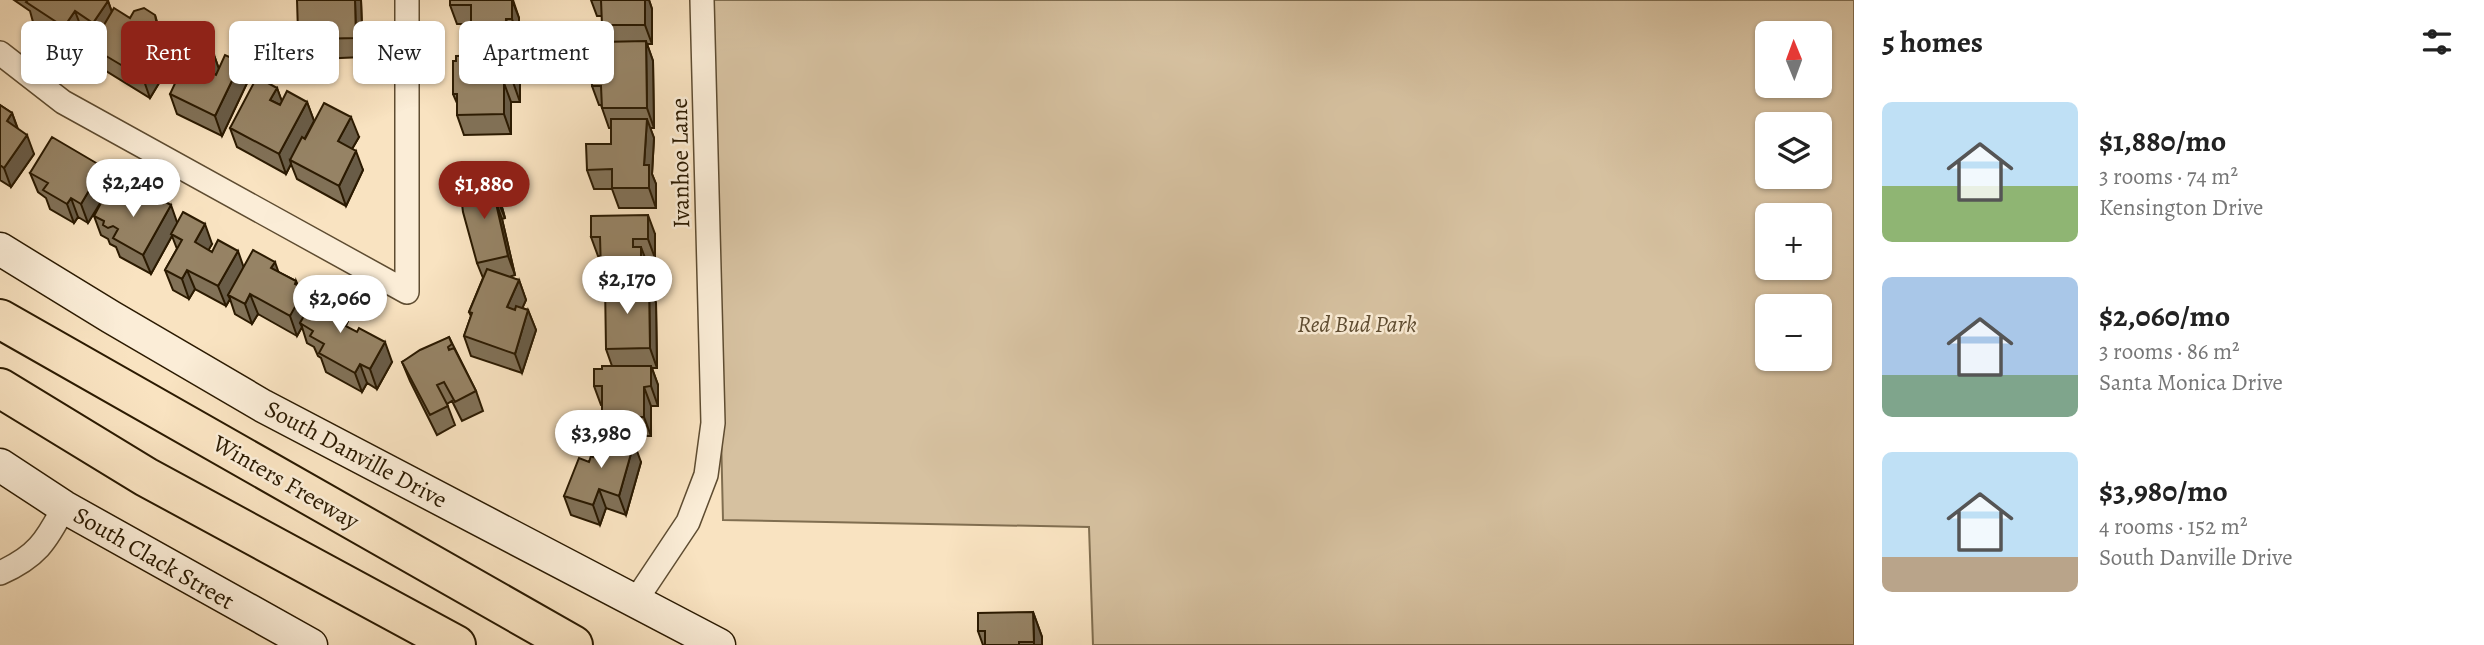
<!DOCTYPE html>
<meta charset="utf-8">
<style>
:root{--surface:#fff;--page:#f6f6f6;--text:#222;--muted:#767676;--accent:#8f2418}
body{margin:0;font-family:Alegreya,serif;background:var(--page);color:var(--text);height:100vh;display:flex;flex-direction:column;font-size:26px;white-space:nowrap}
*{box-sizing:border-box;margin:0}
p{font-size:23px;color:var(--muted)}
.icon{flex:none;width:38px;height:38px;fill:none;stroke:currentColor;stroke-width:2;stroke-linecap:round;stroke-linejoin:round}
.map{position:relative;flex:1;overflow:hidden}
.side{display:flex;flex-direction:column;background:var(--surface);width:630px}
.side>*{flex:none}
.top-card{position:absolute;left:21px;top:21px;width:665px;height:63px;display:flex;gap:14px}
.needle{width:46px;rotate:359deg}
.controls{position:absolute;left:1755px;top:21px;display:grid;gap:14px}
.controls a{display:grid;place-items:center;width:77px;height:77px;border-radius:10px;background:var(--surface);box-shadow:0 2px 5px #0004;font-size:35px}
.price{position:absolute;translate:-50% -60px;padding:0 16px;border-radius:24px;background:#fff;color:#222;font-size:23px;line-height:46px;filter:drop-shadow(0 2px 4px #0008)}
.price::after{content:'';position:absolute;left:50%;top:42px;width:21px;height:16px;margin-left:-10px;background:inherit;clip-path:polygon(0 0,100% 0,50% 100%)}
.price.on{background:var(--accent);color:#fff}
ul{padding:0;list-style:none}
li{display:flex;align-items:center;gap:21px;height:175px;padding:0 28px}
li span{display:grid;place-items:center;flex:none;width:196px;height:140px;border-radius:10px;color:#555}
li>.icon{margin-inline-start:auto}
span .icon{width:84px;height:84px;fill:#fffc;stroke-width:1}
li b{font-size:30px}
h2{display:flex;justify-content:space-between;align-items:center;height:84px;padding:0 28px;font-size:30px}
.tag{padding:0 24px;border-radius:10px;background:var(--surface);box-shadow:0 2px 5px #0004;font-size:24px;line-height:63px}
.tag.on{background:var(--accent);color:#fff}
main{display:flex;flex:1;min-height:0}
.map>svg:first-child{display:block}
</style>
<main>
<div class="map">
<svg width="1854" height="645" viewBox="0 0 1854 645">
<rect width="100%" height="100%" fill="#f9e3c1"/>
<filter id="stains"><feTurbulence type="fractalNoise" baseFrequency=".00286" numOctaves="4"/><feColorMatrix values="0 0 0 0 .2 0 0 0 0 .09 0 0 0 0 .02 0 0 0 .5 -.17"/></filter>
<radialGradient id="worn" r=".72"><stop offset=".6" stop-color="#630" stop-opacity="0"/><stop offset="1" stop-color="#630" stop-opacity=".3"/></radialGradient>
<!-- green -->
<path fill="#d6c1a0" stroke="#806e50" stroke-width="2" fill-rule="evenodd" d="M 711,0 L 1854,0 L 1854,645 L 1093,645 L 1089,527 L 723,520 ZM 1768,33 L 1820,33 L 1820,86 L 1768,86 ZM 1768,124 L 1820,124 L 1820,177 L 1768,177 ZM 1768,215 L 1820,215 L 1820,268 L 1768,268 ZM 1768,306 L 1820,306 L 1820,359 L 1768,359 Z"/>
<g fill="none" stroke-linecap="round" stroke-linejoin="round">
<defs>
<path id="street" d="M 0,53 L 63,102 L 407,292 L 407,0
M 0,573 C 36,557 46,542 64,507
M 636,600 L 688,522 L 706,475 L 713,423 L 702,0"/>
<path id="secondary" d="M 0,249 L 111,317 L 263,406 L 719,645
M 0,465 L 64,507 L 311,645"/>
<path id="highway" d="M 0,319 L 573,645
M 0,388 L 146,477 L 456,645"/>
</defs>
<!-- street casing -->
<use href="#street" stroke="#5e4c31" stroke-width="26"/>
<!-- secondary casing -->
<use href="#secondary" stroke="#2b1a01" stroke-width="35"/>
<!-- highway casing -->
<use href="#highway" stroke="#2b1a01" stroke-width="42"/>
<!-- street -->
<use href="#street" stroke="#fbedd7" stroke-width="23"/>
<!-- secondary -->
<use href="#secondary" stroke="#fbedd7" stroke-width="32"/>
<!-- highway -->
<use href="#highway" stroke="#f9e3c1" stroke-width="38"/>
</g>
<!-- wall -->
<path fill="#817157" stroke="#2b1a01" stroke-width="2" d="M 14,0 L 106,0 L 108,1 L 112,12 L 162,38 L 173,60 L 150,98 L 98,66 L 91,47 L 95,39 L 82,30 L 71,47 L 33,22 L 30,11 Z
M 361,0 L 363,57 L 318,59 L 316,51 L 305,51 L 298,32 Z
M 450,0 L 513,0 L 519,18 L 519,39 L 513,39 L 513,55 L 520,75 L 520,102 L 511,102 L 511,134 L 464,135 L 457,115 L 457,103 L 453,94 L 456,61 L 474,56 L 471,47 L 471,24 L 457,24 L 450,5 Z
M 591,0 L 649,0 L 652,9 L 652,44 L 647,44 L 653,61 L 654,128 L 650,128 L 654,138 L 652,174 L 656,184 L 656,208 L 619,208 L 612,189 L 594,189 L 587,170 L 611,144 L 611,128 L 609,128 L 602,108 L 601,105 L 599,105 L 592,86 L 608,42 L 602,25 L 602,16 L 597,16 Z
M 214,55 L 219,69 L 248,81 L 222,136 L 177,114 L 170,94 Z
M 277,88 L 282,102 L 307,102 L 314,121 L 359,137 L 352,149 L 363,170 L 346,206 L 297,179 L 291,164 L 286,174 L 237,147 L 230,128 Z
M 0,105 L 12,113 L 18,129 L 34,154 L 11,187 L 0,180 Z
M 103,167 L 110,187 L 88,223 L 78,217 L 74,223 L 50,209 L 46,198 L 38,192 L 30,173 Z
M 493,180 L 500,200 L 505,218 L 502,219 L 515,275 L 509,277 L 519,280 L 526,300 L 522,308 L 528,310 L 536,330 L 522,373 L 471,356 L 464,336 L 471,316 L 469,312 L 483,278 L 477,263 Z
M 126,199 L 177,223 L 212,244 L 208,250 L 244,267 L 278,272 L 296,281 L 298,286 L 305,289 L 310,305 L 341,301 L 348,321 L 346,326 L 392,362 L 377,389 L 367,383 L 362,392 L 326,372 L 321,358 L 318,356 L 314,347 L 307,343 L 302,327 L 297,336 L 258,314 L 252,324 L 235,314 L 230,299 L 226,306 L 195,289 L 189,299 L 173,290 L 165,270 L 177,249 L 172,236 L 151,274 L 120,257 L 116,247 L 110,244 L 108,239 L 101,235 L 94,216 Z
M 655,234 L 655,258 L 646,259 L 648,266 L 648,283 L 656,303 L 657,368 L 652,368 L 658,385 L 658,406 L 651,406 L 651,436 L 615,436 L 641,462 L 626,515 L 606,508 L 600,525 L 571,515 L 564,496 L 609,434 L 602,417 L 602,405 L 601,405 L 594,386 L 602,369 L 612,366 L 606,349 L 606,284 L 601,271 L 601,256 L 598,256 L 591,237 Z
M 449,337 L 476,391 L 483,411 L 462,421 L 452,401 L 447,404 L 455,425 L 437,435 L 410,381 L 402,362 Z
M 1033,612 L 1042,637 L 1042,645 L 983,645 L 978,631 Z"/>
<!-- shaded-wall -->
<path fill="#695c47" stroke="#2b1a01" stroke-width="2" d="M 355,0 L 361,0 L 363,57 L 356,38 Z
M 512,0 L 519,18 L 519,39 L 512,19 Z
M 645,0 L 649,0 L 652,9 L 652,44 L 645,25 Z
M 108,1 L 115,21 L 100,42 L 93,23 Z
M 75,11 L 82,30 L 71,47 L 64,27 Z
M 155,15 L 164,44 L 166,40 L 173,60 L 150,98 L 143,78 L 153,32 Z
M 506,19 L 513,39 L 513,66 L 505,47 Z
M 646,41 L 653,61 L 654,128 L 647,108 Z
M 214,55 L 221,75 L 214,90 L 206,70 Z
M 513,55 L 520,75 L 520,102 L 513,82 Z
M 241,62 L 248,81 L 222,136 L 215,116 Z
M 504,83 L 511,102 L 511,134 L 504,114 Z
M 277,88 L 284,107 L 270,100 Z
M 307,102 L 314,121 L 293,161 L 290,160 L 291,164 L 286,174 L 279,154 Z
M 12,113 L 19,133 L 7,121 Z
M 351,117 L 359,137 L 345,161 L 338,141 Z
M 647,119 L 654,138 L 652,174 L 656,184 L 656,208 L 649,188 L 644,165 Z
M 27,135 L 34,154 L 11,187 L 4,168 Z
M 356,151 L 363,170 L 346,206 L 339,186 Z
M 103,167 L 110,187 L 88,223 L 81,204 Z
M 493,180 L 500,200 L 505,218 L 497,199 Z
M 71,198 L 78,217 L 74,223 L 67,204 Z
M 495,199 L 502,219 L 515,275 L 508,256 Z
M 171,205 L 178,225 L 151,274 L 143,255 Z
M 648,215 L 655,234 L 655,258 L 648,239 Z
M 205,224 L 212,244 L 202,262 L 195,242 Z
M 641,247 L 648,266 L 648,290 L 641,271 Z
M 238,251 L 245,271 L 228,295 L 230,299 L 226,306 L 218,286 Z
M 275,262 L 282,282 L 271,268 Z
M 187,270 L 195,289 L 189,299 L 182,279 Z
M 519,280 L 526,300 L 514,327 L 507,307 Z
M 296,281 L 301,295 L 305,289 L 312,309 L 300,323 L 302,327 L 297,336 L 290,316 Z
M 649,283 L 656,303 L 657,368 L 650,348 Z
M 250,294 L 258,314 L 252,324 L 245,304 Z
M 341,301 L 348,321 L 339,338 L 332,319 Z
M 528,310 L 536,330 L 522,373 L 515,354 Z
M 385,342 L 392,362 L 377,389 L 370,369 Z
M 360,364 L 367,383 L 362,392 L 355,373 Z
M 651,366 L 658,385 L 658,406 L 651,386 Z
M 644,387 L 651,406 L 651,436 L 644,417 Z
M 634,443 L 641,462 L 626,515 L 619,496 Z
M 599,489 L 606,508 L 600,525 L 593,505 Z
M 1033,612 L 1042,637 L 1042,645 L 1034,645 L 1034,642 Z"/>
<!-- building -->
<path fill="#968365" stroke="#2b1a01" stroke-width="2" d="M 28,0 L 106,0 L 108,1 L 93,23 L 75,11 L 64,27 L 26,2 Z
M 297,0 L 355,0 L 356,38 L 311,39 L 311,31 L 298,32 Z
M 450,0 L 512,0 L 512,19 L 506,19 L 505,47 L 471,47 L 471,5 L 450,5 Z
M 601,0 L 645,0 L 645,25 L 602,25 Z
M 114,8 L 130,18 L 134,11 L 144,8 L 155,15 L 157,25 L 153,32 L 166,40 L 143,78 L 91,47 Z
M 646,41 L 647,108 L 602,108 L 601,86 L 592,86 L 591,62 L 601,62 L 601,42 Z
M 193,45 L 214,55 L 206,70 L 216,75 L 225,55 L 241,62 L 215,116 L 170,94 Z
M 513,55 L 513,82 L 504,83 L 504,114 L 457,115 L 457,94 L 453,94 L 453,61 L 456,61 L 456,56 Z
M 257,77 L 277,88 L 270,100 L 280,105 L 287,91 L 307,102 L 279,154 L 230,128 Z
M 324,103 L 351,117 L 338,141 L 356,151 L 339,186 L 290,160 L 302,137 L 305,139 Z
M 0,105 L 12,113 L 7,121 L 27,135 L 4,168 L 0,165 Z
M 611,119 L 647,119 L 644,165 L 649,165 L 649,188 L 612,188 L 612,169 L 587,170 L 586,144 L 611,144 Z
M 52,137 L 103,167 L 81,204 L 71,198 L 67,204 L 43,190 L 48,183 L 30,173 Z
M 493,180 L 497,199 L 495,199 L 508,256 L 477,263 L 463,212 L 460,188 Z
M 108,190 L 126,199 L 128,195 L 142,203 L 147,192 L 171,205 L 143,255 L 113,238 L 118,229 L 113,226 L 108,228 L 103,225 L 104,221 L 94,216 Z
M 183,212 L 205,224 L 195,242 L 212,252 L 218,240 L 238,251 L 218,286 L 187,270 L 182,279 L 165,270 L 182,240 L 171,234 Z
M 648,215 L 648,239 L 633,239 L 633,247 L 641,247 L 641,271 L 601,271 L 600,237 L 591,237 L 591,216 Z
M 253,250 L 275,262 L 271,268 L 296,281 L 295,284 L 305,289 L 290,316 L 250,294 L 245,304 L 228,295 Z
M 487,269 L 519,280 L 507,307 L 515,310 L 516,306 L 528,310 L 515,354 L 464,336 L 472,313 L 469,312 Z
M 649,283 L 650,348 L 606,349 L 605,284 Z
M 319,289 L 341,301 L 332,319 L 357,332 L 359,328 L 385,342 L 370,369 L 360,364 L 355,373 L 319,353 L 324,344 L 310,336 L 313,331 L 300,323 Z
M 449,337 L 452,344 L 448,347 L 449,350 L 454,348 L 476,391 L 455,402 L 444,382 L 437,385 L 448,406 L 430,415 L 402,362 L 420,350 Z
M 602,366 L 651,366 L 651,386 L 644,387 L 644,417 L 602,417 L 602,386 L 594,386 L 594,369 L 602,369 Z
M 601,432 L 634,443 L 619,496 L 599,489 L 593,505 L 564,496 L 579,458 L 589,462 L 591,456 L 593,457 Z
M 1033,612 L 1034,642 L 1019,642 L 1019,645 L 985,645 L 985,631 L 978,631 L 978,613 Z"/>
<g text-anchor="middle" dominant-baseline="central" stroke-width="5" stroke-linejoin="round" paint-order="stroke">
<!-- street labels -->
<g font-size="24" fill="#2b1a01" stroke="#fbedd7">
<text transform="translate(680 163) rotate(-91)">Ivanhoe Lane</text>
<text transform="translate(356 454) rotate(28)">South Danville Drive</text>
<text transform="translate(286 482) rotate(30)">Winters Freeway</text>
<text transform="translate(154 558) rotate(30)">South Clack Street</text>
</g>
<!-- park labels -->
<g font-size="24" font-style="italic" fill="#5e4c31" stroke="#fbedd7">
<text x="1357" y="324">Red Bud Park</text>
</g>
</g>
<rect width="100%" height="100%" filter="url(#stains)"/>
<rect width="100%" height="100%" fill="url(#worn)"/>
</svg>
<div class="controls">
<a><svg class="needle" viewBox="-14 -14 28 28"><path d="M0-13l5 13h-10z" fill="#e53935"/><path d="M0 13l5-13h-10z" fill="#767676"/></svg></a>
<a><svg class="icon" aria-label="layers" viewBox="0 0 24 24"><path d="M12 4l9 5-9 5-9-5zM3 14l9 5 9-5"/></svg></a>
<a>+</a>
<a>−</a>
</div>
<b class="price" style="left:133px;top:219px">$2,240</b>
<b class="price on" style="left:484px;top:221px">$1,880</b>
<b class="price" style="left:627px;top:316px">$2,170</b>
<b class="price" style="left:340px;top:335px">$2,060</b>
<b class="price" style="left:601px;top:470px">$3,980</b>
<div class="top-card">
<a class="tag">Buy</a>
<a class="tag on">Rent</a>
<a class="tag">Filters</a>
<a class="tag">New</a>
<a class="tag">Apartment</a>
</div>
</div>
<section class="side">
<h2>5 homes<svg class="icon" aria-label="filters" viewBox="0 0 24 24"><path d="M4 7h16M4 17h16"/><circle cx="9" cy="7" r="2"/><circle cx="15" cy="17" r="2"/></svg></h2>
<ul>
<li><span style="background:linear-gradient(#bfe0f5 60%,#8fb573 0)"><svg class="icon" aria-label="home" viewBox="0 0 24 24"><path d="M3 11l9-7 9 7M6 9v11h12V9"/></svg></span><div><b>$1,880/mo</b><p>3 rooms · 74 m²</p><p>Kensington Drive</p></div></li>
<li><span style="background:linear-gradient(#a9c7e8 70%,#7fa58c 0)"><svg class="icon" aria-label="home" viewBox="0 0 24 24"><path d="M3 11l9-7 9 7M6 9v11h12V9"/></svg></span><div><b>$2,060/mo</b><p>3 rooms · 86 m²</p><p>Santa Monica Drive</p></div></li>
<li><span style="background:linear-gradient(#bfe0f5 75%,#b9a48a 0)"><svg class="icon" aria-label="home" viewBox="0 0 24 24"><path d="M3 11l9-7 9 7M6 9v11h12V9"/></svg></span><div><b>$3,980/mo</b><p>4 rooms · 152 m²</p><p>South Danville Drive</p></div></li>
</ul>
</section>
</main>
